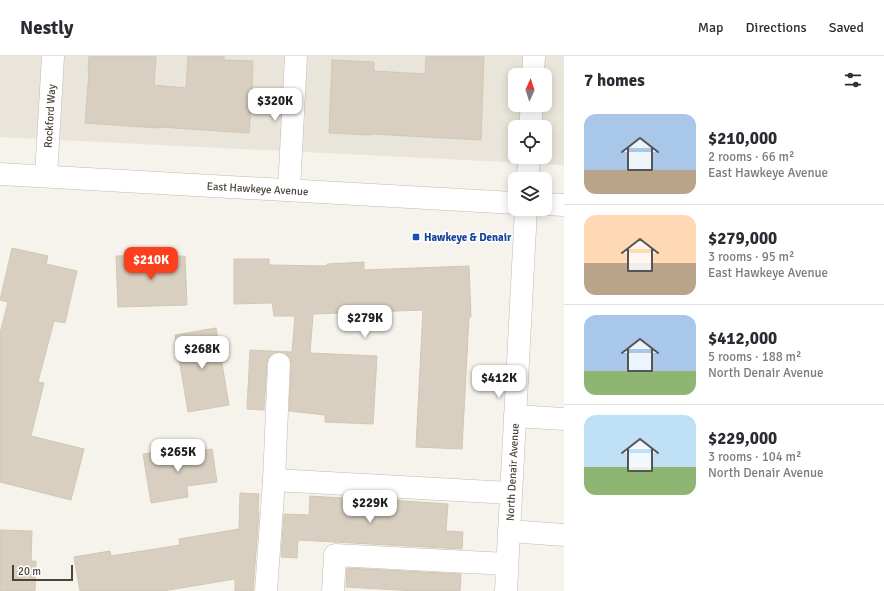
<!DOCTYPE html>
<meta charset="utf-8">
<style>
:root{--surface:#fff;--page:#f2f2f3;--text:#2b2b33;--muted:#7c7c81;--line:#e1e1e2;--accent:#fc3f1d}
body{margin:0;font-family:Signika,sans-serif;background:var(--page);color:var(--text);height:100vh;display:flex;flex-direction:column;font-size:15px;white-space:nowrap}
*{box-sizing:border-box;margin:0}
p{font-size:13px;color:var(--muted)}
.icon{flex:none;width:22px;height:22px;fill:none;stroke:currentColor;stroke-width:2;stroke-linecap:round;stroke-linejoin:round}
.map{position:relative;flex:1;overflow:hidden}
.sheet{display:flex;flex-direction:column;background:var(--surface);width:320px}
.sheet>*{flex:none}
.needle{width:26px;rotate:3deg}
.controls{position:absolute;left:508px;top:12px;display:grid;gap:8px}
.controls a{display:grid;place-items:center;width:44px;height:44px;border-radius:8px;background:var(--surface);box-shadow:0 2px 10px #0003;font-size:20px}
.scale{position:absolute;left:12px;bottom:10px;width:61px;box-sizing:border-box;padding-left:4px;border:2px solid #4b4439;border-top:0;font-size:11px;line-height:14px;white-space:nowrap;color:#4b4439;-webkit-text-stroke:3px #fff;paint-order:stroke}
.price{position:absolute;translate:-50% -34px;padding:0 9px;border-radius:8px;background:#fff;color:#222;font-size:13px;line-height:26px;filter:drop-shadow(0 1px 2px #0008)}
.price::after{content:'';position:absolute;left:50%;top:24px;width:12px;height:9px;margin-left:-6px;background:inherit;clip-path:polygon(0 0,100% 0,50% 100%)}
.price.current{background:var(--accent);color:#fff}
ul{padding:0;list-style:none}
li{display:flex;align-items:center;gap:12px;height:100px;padding:0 20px}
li+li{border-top:1px solid var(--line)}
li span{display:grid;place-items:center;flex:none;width:112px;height:80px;border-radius:12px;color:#555}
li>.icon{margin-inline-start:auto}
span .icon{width:48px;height:48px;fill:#fffc;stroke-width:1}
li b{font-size:17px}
h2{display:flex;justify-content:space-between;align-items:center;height:48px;padding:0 20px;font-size:17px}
header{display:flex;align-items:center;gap:24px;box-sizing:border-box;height:56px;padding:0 20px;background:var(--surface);border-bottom:1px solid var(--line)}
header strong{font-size:19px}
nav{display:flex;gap:22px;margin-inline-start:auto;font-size:14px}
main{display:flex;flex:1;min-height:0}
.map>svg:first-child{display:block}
</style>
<header>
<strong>Nestly</strong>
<nav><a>Map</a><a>Directions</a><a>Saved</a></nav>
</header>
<main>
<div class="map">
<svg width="564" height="535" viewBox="0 0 564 535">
<rect width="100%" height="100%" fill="#f6f3ec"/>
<!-- residential -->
<path fill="#eae5da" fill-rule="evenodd" d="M 0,0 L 564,0 L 564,109 L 0,81 ZM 515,19 L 545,19 L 545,49 L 515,49 ZM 515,71 L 545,71 L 545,101 L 515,101 Z"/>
<!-- building -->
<path fill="#d8cfc1" stroke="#d3c7b4" d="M 89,0 L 156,0 L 154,29 L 186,32 L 188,0 L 224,0 L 224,4 L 253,5 L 252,37 L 249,77 L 159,71 L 159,72 L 85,67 L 89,17 L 88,17 Z
M 426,0 L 484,0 L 481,84 L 371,78 L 371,79 L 329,77 L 332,4 L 374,6 L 374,15 L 425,18 Z
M 12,192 L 48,200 L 46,208 L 77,215 L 65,267 L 54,265 L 38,326 L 44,327 L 31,380 L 84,393 L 71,444 L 0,426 L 0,277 L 8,246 L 0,244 Z
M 151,199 L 151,201 L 185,200 L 187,249 L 118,251 L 116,200 Z
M 234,203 L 269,203 L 269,209 L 327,210 L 327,208 L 364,206 L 364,214 L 469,210 L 471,261 L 469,261 L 462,393 L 416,391 L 423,254 L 313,258 L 310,297 L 377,300 L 373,368 L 325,366 L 325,359 L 289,355 L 291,308 L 290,302 L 285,297 L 280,296 L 273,297 L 268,302 L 267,307 L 264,354 L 247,353 L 250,294 L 292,296 L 295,260 L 274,260 L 272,247 L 234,248 Z
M 216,272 L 229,349 L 188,356 L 175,279 Z
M 178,393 L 179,398 L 212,393 L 217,426 L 187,430 L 188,441 L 151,447 L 143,398 Z
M 240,437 L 259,438 L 258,456 L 259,457 L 253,535 L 235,535 L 235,523 L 163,535 L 80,535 L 74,501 L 110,495 L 111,500 L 180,489 L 179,483 L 239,473 Z
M 310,440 L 391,445 L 391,444 L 448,448 L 446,475 L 463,476 L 462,493 L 298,484 L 297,502 L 281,501 L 284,458 L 309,459 Z
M 0,474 L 32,475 L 31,505 L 36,505 L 35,535 L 0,535 Z
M 347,512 L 461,518 L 460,535 L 415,535 L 346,531 Z"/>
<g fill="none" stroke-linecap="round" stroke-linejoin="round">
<defs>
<g id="minor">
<path d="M 533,19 L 534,0"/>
<path d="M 530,71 L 532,49"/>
<path id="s1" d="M 0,118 L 515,147"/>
<path id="s2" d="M 46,120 L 53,0"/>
<path d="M 528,123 L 529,101"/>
<path d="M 289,134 L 296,0"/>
<path d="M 545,148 L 564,149"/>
<path d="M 515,360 L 564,363"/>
<path d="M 274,424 L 279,308"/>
<path d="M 509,475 L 564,479"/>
<path d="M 266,535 L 274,424 L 511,437"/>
<path d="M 333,535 L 335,499 L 507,508"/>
<path id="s3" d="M 506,535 L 526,153"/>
</g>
</defs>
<!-- minor casing -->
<use href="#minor" stroke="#c2bbae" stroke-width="23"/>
<!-- minor -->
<use href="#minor" stroke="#fff" stroke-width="22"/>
</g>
<!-- markers -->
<rect fill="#1a4fb4" stroke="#fff" stroke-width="1.5" x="412" y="177" width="8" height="8" rx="2"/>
<g text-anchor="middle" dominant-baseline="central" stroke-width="3" stroke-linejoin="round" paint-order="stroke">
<!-- street labels -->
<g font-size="11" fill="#4b4439" stroke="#fff">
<text stroke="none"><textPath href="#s2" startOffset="60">Rockford Way</textPath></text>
<text stroke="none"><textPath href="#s1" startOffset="258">East Hawkeye Avenue</textPath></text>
<text stroke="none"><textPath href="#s3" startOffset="119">North Denair Avenue</textPath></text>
</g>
<!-- transit labels -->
<g font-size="11" font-weight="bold" fill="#164399" stroke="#fff" text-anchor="start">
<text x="424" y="181">Hawkeye &amp; Denair</text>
</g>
</g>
</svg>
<div class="controls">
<a><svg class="needle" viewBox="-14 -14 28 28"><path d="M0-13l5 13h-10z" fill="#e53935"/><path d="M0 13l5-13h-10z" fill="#7c7c81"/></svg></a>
<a><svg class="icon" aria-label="locate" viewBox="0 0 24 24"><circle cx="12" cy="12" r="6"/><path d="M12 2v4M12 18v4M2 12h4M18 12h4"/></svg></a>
<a><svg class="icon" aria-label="layers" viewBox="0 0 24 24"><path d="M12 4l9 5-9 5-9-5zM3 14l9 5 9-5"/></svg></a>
</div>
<div class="scale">20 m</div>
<b class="price" style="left:275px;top:66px">$320K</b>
<b class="price current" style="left:151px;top:225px">$210K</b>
<b class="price" style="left:365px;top:283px">$279K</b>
<b class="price" style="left:202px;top:314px">$268K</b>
<b class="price" style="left:499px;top:343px">$412K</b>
<b class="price" style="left:178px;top:417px">$265K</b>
<b class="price" style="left:370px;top:468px">$229K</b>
</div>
<section class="sheet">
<h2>7 homes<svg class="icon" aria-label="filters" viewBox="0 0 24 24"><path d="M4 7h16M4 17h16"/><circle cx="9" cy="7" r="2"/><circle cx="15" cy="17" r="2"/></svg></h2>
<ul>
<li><span style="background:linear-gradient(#a9c7e8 70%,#b9a48a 0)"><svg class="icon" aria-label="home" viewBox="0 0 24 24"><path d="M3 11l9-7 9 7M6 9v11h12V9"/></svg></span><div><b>$210,000</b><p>2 rooms · 66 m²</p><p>East Hawkeye Avenue</p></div></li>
<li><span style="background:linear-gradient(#ffd9b3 60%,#b9a48a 0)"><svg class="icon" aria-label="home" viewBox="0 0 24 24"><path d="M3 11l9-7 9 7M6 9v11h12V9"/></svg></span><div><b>$279,000</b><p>3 rooms · 95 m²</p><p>East Hawkeye Avenue</p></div></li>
<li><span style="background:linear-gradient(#a9c7e8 70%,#8fb573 0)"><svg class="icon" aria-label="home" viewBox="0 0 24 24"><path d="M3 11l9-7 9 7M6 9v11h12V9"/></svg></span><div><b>$412,000</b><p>5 rooms · 188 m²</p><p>North Denair Avenue</p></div></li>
<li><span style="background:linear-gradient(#bfe0f5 65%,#8fb573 0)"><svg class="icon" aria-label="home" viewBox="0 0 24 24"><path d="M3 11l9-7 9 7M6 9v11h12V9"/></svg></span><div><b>$229,000</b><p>3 rooms · 104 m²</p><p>North Denair Avenue</p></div></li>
</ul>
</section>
</main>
